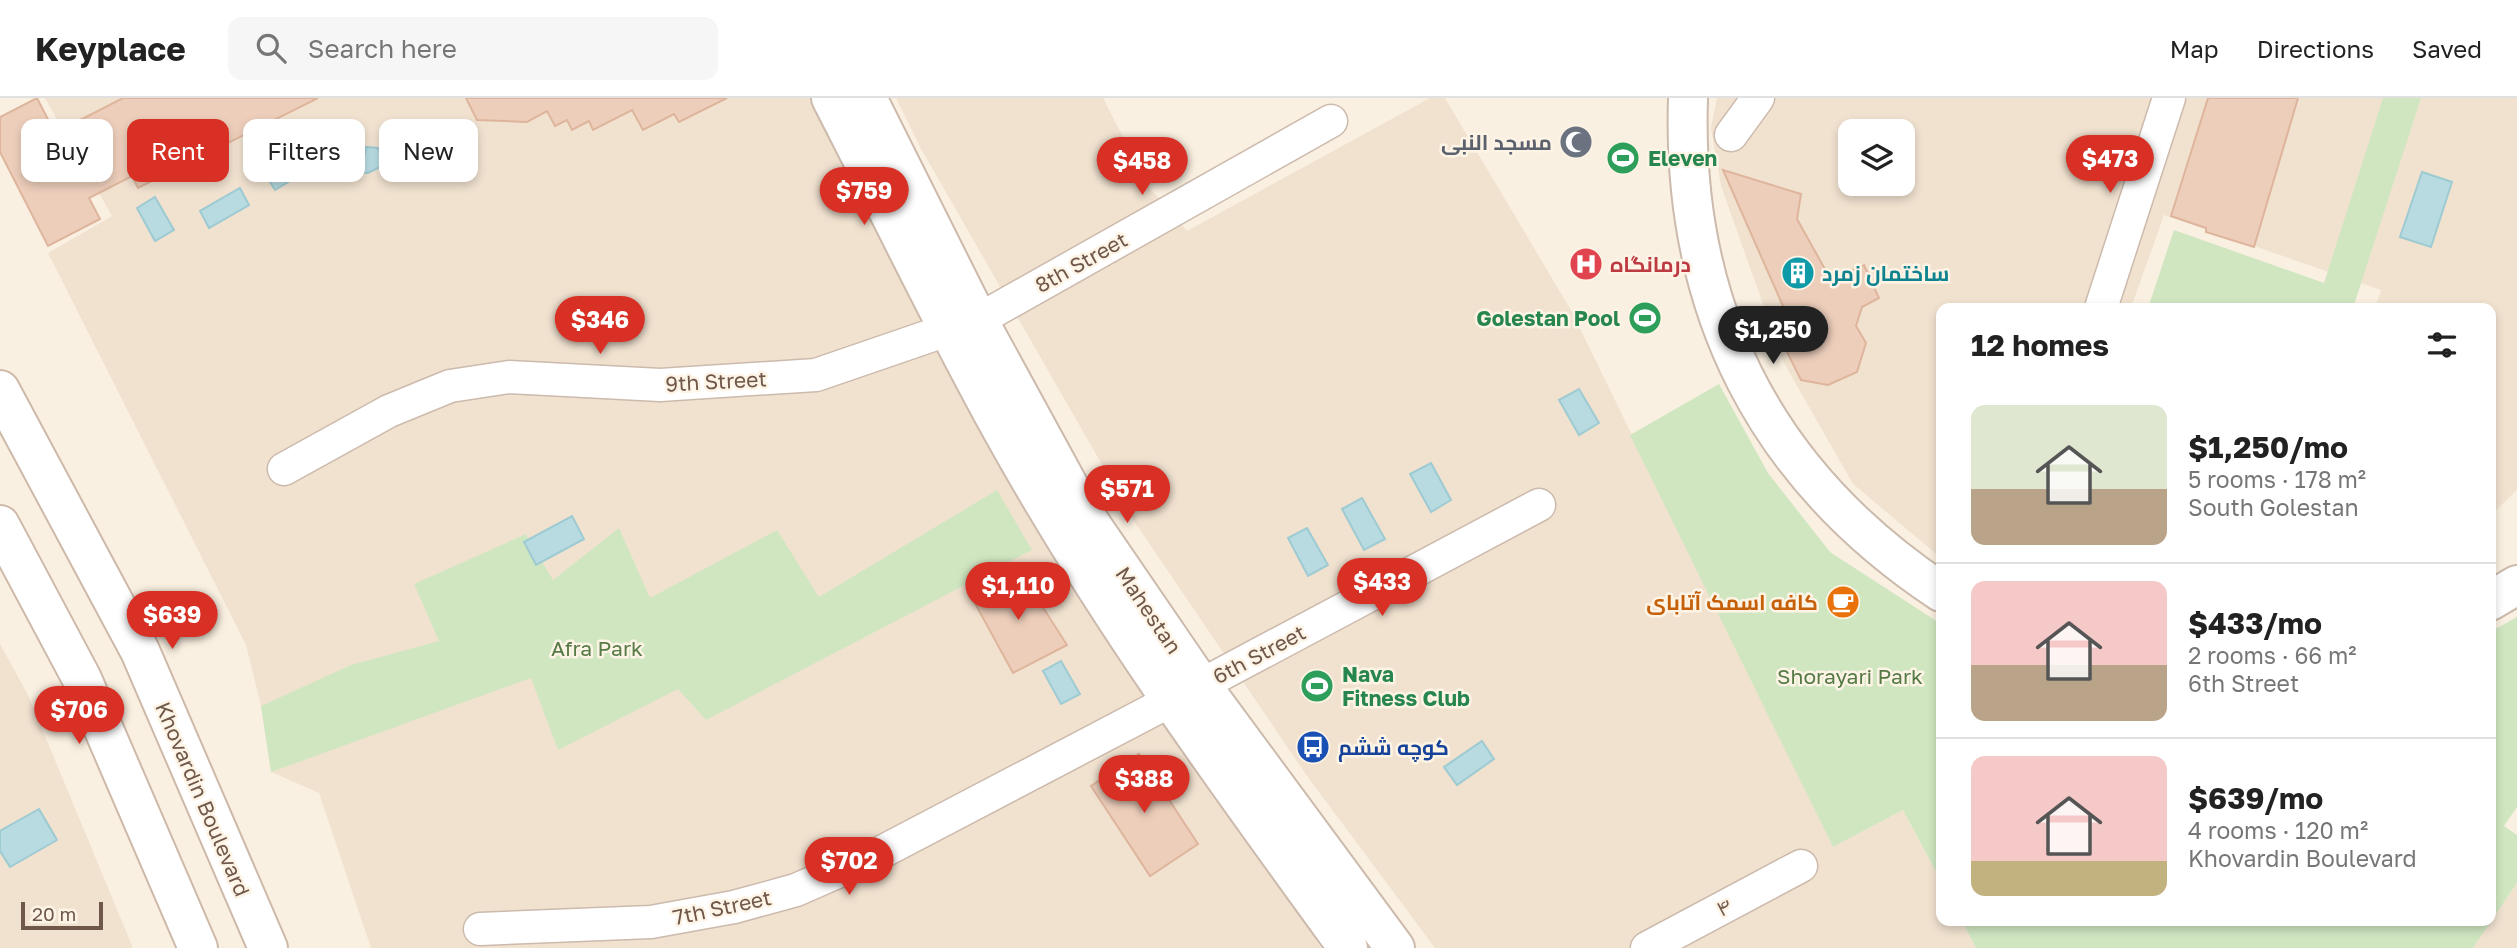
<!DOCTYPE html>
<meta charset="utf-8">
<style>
:root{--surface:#fff;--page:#f6f6f6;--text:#222;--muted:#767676;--line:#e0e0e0;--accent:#d93025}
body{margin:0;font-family:"Golos Text",Cairo,sans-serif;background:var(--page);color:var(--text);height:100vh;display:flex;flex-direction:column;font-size:26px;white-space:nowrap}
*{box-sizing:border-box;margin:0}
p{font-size:23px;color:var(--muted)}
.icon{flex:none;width:38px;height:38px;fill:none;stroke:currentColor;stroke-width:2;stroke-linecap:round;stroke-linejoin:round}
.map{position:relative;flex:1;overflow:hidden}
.side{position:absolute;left:1936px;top:205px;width:560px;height:623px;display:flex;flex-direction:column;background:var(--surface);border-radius:14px;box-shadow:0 4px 10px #0003}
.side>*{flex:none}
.hud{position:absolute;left:21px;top:21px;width:665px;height:63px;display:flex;gap:14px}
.tools{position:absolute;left:1838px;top:21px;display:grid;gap:14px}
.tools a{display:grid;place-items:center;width:77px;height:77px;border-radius:14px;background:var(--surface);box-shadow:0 4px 10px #0003;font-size:35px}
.scale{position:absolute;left:21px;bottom:18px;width:82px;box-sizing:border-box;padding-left:7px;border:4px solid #6f574a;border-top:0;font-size:19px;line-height:24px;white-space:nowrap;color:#6f574a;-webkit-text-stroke:5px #fdf4e6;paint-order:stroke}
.price{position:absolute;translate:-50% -60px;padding:0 16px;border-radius:24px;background:var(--accent);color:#fff;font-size:23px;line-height:46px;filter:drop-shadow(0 2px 4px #0008)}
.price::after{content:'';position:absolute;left:50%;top:42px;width:21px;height:16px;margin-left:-10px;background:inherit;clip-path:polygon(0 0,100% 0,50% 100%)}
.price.selected{background:#222;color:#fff}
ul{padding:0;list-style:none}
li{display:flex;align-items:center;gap:21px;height:175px;padding:0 35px}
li+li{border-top:2px solid var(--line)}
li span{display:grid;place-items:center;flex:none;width:196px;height:140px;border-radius:14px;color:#555}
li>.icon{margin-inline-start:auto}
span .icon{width:84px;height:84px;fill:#fffc;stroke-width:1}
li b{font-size:30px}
h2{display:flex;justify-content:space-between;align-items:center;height:84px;padding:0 35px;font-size:30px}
.tag{padding:0 24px;border-radius:14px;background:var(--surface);box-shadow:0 4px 10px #0003;font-size:24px;line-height:63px}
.tag.selected{background:var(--accent);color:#fff}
header{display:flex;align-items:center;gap:42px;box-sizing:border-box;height:98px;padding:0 35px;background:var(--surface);border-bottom:2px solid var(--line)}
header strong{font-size:33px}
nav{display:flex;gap:38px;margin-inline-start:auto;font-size:24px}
.search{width:490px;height:63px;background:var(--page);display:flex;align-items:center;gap:18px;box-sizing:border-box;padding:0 24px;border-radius:14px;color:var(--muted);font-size:26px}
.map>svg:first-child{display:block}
</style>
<header>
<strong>Keyplace</strong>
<div class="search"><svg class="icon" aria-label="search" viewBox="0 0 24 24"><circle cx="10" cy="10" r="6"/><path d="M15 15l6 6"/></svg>Search here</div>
<nav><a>Map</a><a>Directions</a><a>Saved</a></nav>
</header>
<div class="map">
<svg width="2517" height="850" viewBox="0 0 2517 850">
<rect width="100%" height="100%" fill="#faf0e1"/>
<!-- residential -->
<path fill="#f1e2d0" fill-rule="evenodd" d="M 45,0 L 815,0 L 1190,648 L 1321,850 L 371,850 L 319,695 L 271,674 L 261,608 L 246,547 L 48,155 L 112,118 Z
M 896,0 L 1103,0 L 1148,88 L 1187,133 L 1430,0 L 1445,0 L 1572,214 L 1833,749 L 1903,712 L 1941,783 L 1941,822 L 1962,823 L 1976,850 L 1435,850 L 1307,678 L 1136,426 L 920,49 Z
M 1717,0 L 2517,0 L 2517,392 L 2490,418 L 2490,210 L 2375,210 L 2381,192 L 2164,117 L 2131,210 L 1941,210 L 1941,460 L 1853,386 L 1784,265 L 1721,88 L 1711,30 ZM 1850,33 L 1902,33 L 1902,86 L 1850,86 Z
M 0,546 L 28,597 L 133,850 L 0,850 Z
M 2517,785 L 2517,850 L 2473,850 Z"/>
<!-- green -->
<path fill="#d0e6c1" d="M 2383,0 L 2421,0 L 2353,210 L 2148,210 L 2174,132 L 2324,185 Z
M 1719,286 L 1768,375 L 1830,454 L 1941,526 L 1941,783 L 1903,712 L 1833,749 L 1630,337 Z
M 997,392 L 1032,452 L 706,622 L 678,591 L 558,652 L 531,580 L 271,674 L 261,608 L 351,567 L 439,543 L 414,486 L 526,436 L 553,482 L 619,430 L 650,500 L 777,432 L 819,499 Z
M 2517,519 L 2517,709 L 2504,728 L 2517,737 L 2517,785 L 2473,850 L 1976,850 L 1962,823 L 2490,822 L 2490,534 Z"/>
<!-- water -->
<path fill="#b7dbe1" stroke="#9ecad2" stroke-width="2" d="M 366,49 L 378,50 L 386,66 L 368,75 L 339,73 L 341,54 L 365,56 Z
M 298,54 L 308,72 L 275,92 L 264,74 Z
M 2422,74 L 2452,84 L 2431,149 L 2400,139 Z
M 240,90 L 249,107 L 209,130 L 200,113 Z
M 155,99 L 174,132 L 155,143 L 137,110 Z
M 1579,291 L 1599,325 L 1579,337 L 1559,302 Z
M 1431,365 L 1451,402 L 1431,414 L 1410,376 Z
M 1362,400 L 1385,441 L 1364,452 L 1342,411 Z
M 572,418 L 584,441 L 536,467 L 524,444 Z
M 1307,430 L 1328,467 L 1308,478 L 1288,440 Z
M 1061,563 L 1080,596 L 1061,606 L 1043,573 Z
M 1482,643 L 1494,661 L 1457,687 L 1444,669 Z
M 39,711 L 57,742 L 10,769 L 0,753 L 0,733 Z"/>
<!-- building -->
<path fill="#edcebb" stroke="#deb59c" stroke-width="2" d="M 37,0 L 55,35 L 123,0 L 318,0 L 138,90 L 132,78 L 89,100 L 100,121 L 48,148 L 0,54 L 0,19 Z
M 466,0 L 727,0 L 679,24 L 674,16 L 643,32 L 632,12 L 593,32 L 589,23 L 572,32 L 567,22 L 555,28 L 547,13 L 527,24 L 477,22 Z
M 2208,0 L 2298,0 L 2254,149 L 2206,134 L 2206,130 L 2171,118 Z
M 1723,72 L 1801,96 L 1797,121 L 1831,182 L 1864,167 L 1879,200 L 1862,209 L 1856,228 L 1866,245 L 1857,274 L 1828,287 L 1801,282 L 1784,248 L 1790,224 Z
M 1019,472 L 1067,547 L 1013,575 L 971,498 Z
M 1139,656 L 1198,746 L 1150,778 L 1091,688 Z"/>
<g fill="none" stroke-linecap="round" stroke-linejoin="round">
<defs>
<path id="minor" d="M 1731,37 L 1758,0
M 2101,210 L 2169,0
M 978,222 L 1331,23
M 284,371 L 389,313 L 450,288 L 509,279 L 660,287 L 816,277 L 950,231
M 1201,587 L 1539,407
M 480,831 L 651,824 L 734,809 L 796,792 L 878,756 L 1170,603
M 1647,850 L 1801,768"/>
<path id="tertiary" d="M 831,0 C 888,110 941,222 1001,330 C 1102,513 1225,681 1348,850
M 867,0 L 978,222 L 1084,416 L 1201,587 L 1395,850
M 1688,0 C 1681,211 1765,377 1941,494
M 2490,503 L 2517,487"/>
<path id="secondary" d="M 0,292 L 140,553 L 268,850
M 0,427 L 82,581 L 198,850"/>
</defs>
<!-- minor casing -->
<use href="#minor" stroke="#ccbaac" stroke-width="35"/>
<!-- tertiary casing -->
<use href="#tertiary" stroke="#ccbaac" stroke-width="42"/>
<!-- secondary casing -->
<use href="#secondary" stroke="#ceb9a9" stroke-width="42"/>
<!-- minor -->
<use href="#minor" stroke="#fff" stroke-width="32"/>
<!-- tertiary -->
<use href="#tertiary" stroke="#fff" stroke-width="38"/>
<!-- secondary -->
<use href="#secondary" stroke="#fff" stroke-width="38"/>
</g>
<!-- icons -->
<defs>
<symbol id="mosque-disc" viewBox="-11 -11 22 22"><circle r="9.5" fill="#6b7280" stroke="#fdf4e6"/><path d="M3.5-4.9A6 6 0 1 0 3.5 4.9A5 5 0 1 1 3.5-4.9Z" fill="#fff"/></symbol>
<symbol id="stadium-disc" viewBox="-11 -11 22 22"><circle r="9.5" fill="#2e9e5b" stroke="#fdf4e6"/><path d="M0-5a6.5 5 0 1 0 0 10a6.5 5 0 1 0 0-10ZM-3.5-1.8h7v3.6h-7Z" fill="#fff"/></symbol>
<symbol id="hospital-disc" viewBox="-11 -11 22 22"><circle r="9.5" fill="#e0444e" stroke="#fdf4e6"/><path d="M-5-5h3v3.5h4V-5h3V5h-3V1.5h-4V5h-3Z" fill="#fff"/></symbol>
<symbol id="building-disc" viewBox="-11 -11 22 22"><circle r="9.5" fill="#0f9aa8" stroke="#fdf4e6"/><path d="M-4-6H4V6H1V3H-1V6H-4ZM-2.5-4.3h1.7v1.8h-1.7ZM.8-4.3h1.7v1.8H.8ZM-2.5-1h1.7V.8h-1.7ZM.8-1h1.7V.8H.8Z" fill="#fff"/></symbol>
<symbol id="cafe-disc" viewBox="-11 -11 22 22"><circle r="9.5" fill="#e8710a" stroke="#fdf4e6"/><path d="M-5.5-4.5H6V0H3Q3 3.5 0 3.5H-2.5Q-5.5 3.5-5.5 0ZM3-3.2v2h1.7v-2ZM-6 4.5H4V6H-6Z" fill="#fff"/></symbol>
<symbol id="bus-disc" viewBox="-11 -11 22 22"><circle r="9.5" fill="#1a4fb4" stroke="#fdf4e6"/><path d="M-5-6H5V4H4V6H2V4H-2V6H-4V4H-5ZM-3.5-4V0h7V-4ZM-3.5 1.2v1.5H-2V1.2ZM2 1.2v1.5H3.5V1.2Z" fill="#fff"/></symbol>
</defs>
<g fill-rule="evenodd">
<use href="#mosque-disc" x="1557" y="25" width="38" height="38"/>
<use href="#stadium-disc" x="1604" y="41" width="38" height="38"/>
<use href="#hospital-disc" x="1567" y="147" width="38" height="38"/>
<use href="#building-disc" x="1779" y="156" width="38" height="38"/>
<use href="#stadium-disc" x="1626" y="201" width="38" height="38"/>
<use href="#cafe-disc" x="1824" y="485" width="38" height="38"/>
<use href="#stadium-disc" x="1298" y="569" width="38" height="38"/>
<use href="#bus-disc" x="1294" y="630" width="38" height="38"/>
</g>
<g text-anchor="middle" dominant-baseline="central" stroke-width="5" stroke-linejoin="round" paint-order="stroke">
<!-- worship labels -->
<g font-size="21" font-weight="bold" fill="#5b616d" stroke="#fdf4e6" text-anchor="end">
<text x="1552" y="44">مسجد النبی</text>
</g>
<!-- leisure labels -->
<g font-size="21" font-weight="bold" fill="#27864d" stroke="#fdf4e6" text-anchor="start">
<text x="1648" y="60">Eleven</text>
<text x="1620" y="220" text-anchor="end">Golestan Pool</text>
<text x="1342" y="576">Nava<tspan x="1342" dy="24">Fitness Club</tspan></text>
</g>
<!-- street labels -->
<g font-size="21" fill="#6f574a" stroke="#fdf4e6">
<text transform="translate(1081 164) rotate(-29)">8th Street</text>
<text transform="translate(716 283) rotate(-3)">9th Street</text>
<text transform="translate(1149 512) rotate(56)">Mahestan</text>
<text transform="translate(1259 556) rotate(-28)">6th Street</text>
<text transform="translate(203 701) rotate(67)">Khovardin Boulevard</text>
<text transform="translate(722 809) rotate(-12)">7th Street</text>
<text transform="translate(1724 809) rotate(-28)">۴</text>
</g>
<!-- health labels -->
<g font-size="21" font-weight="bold" fill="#be3a42" stroke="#fdf4e6" text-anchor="start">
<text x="1610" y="166">درمانگاه</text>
</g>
<!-- culture labels -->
<g font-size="21" font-weight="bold" fill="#0d838f" stroke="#fdf4e6" text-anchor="start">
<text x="1822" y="175">ساختمان زمرد</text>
</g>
<!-- food labels -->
<g font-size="21" font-weight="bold" fill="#c56008" stroke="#fdf4e6" text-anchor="end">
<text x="1818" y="504">کافه اسمک آتابای</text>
</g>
<!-- park labels -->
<g font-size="21" fill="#557a46" stroke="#fdf4e6">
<text x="597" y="550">Afra Park</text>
<text x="1850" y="578">Shorayari Park</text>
</g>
<!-- transit labels -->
<g font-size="21" font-weight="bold" fill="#164399" stroke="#fdf4e6" text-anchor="start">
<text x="1338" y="649">کوچه ششم</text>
</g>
</g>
</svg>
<div class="tools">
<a><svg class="icon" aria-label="layers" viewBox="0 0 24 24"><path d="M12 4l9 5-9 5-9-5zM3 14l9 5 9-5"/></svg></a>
</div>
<div class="scale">20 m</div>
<b class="price" style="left:2110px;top:97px">$473</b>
<b class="price" style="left:1142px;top:99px">$458</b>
<b class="price" style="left:864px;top:129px">$759</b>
<b class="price" style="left:600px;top:258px">$346</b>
<b class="price selected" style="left:1773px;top:268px">$1,250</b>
<b class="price" style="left:1127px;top:427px">$571</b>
<b class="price" style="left:1382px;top:520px">$433</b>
<b class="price" style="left:1018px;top:524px">$1,110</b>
<b class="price" style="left:172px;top:553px">$639</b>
<b class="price" style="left:79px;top:648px">$706</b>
<b class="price" style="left:1144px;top:717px">$388</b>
<b class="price" style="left:849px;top:799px">$702</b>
<div class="hud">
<a class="tag">Buy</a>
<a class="tag selected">Rent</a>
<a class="tag">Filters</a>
<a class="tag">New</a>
</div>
<section class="side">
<h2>12 homes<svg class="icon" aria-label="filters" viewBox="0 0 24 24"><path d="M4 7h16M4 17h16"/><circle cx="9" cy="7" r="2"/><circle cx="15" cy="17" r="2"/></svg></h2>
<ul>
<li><span style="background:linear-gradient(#dfe7d0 60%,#b9a48a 0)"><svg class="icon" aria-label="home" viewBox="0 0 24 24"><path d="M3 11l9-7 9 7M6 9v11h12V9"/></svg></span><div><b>$1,250/mo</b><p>5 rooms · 178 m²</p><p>South Golestan</p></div></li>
<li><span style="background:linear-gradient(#f6c9c9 60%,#b9a48a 0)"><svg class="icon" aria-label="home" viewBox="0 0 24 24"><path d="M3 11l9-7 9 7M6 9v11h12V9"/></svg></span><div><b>$433/mo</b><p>2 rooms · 66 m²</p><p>6th Street</p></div></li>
<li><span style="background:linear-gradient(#f6c9c9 75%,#c2b280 0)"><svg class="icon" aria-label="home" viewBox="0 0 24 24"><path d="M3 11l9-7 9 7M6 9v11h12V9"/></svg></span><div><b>$639/mo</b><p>4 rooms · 120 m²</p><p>Khovardin Boulevard</p></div></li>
</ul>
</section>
</div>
